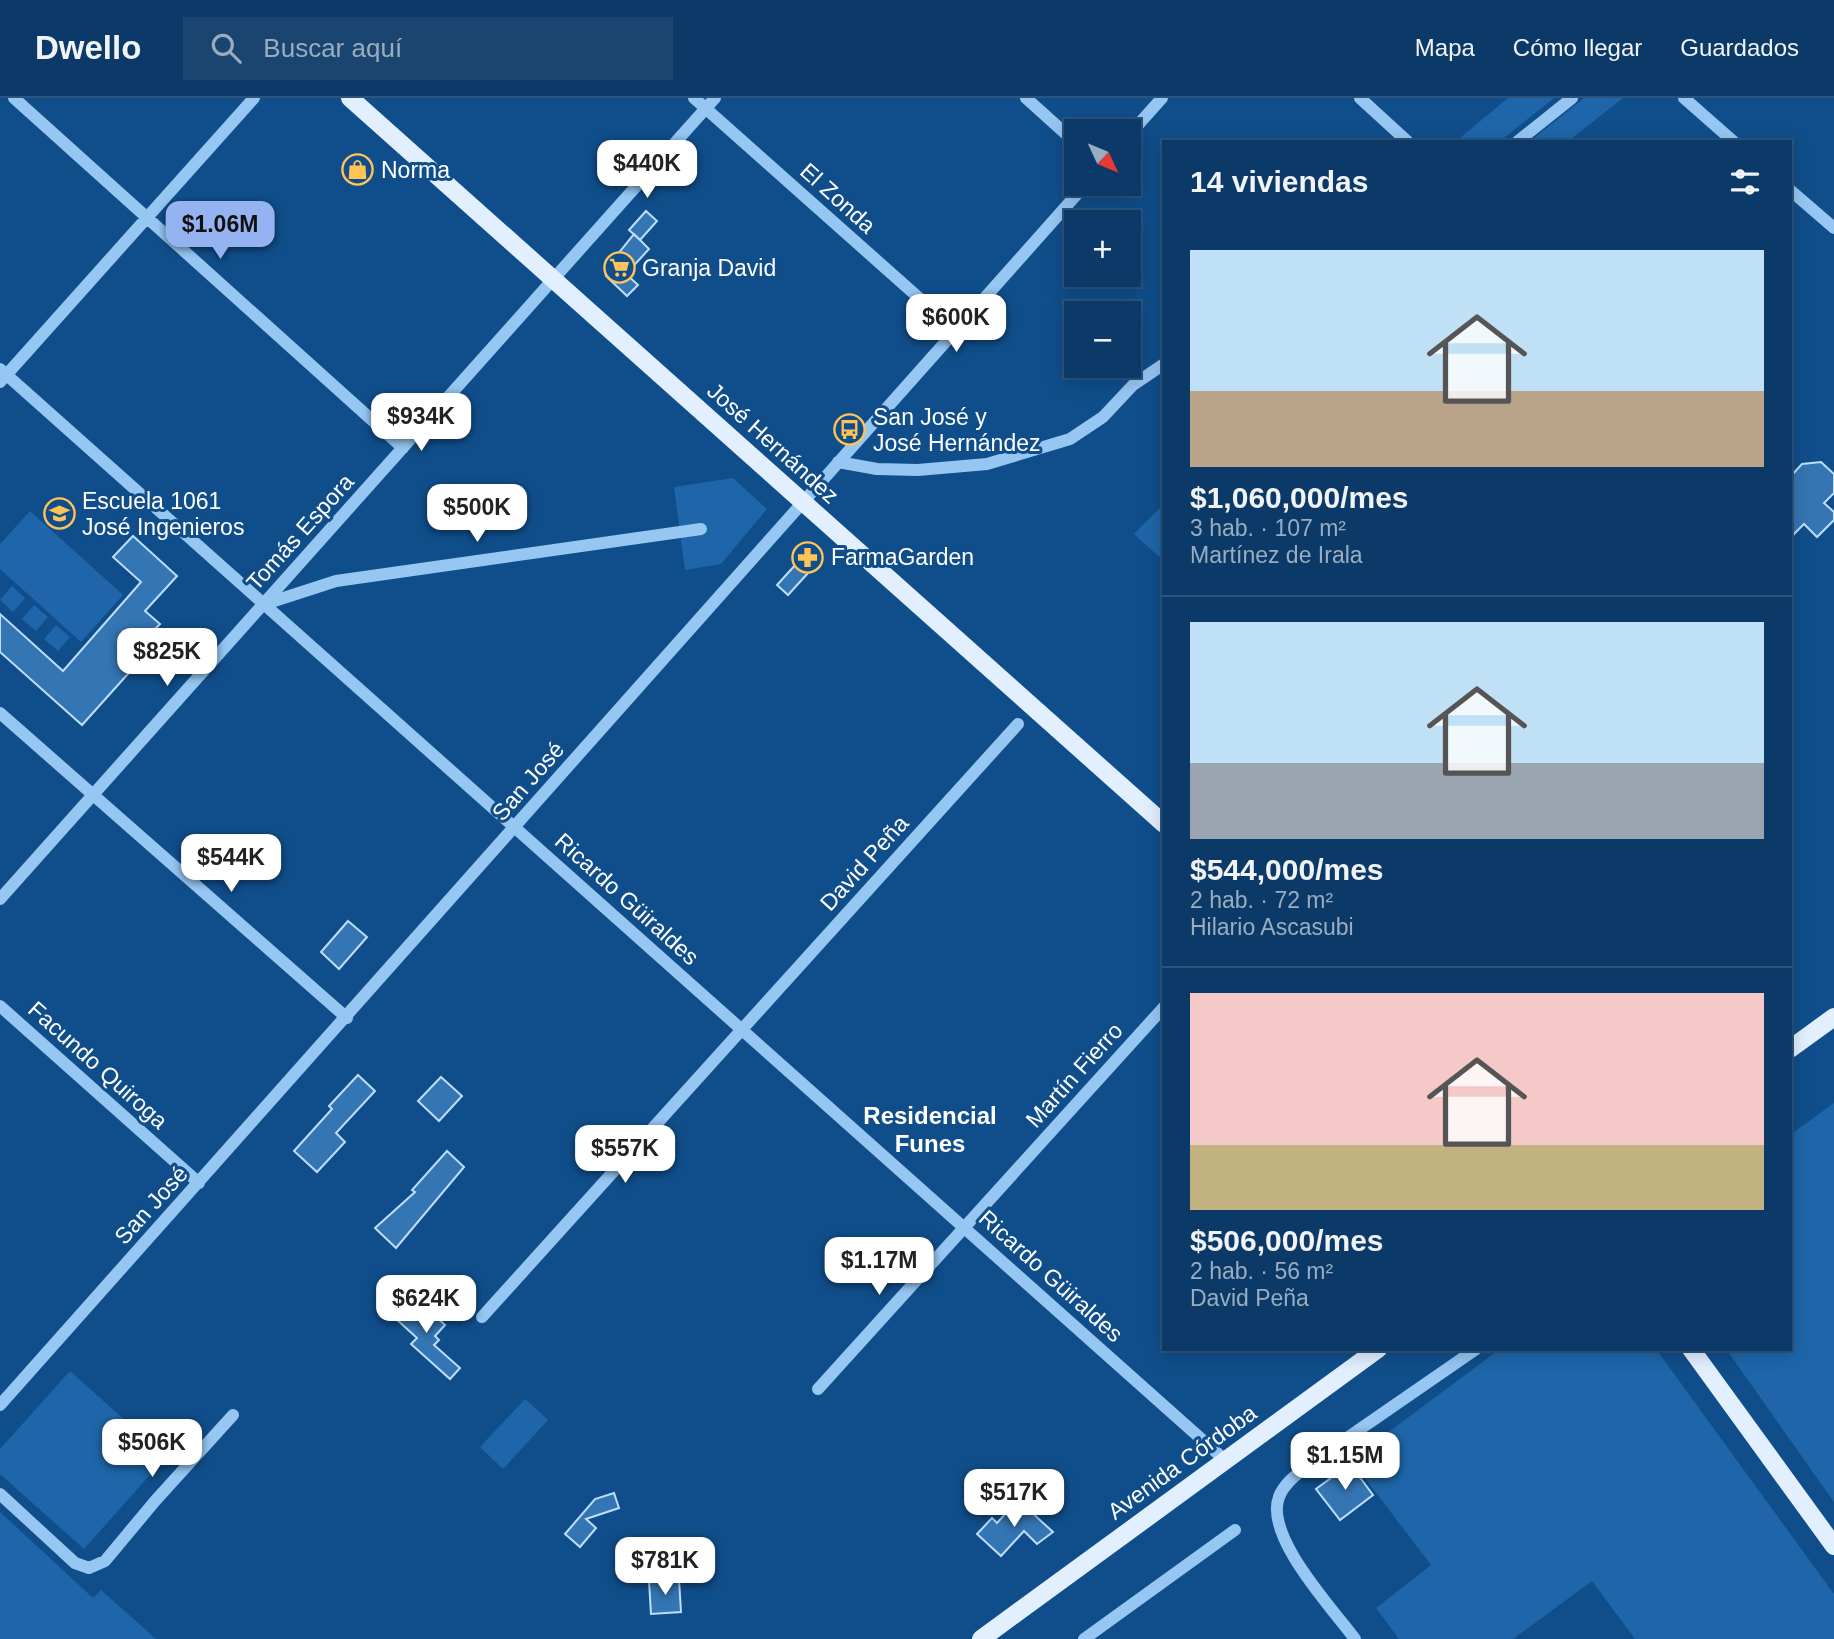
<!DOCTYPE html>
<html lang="es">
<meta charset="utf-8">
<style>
:root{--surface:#0c3a68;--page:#1a4571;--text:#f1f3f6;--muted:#9aadc0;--line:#2c547c;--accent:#95b2f1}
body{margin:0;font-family:Helvetica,sans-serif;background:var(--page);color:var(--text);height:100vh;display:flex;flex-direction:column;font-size:26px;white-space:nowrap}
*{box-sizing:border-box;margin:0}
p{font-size:23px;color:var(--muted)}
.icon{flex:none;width:38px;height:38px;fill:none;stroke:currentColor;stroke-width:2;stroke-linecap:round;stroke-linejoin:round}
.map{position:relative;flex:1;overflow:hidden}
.drawer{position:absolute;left:1162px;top:42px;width:630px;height:1211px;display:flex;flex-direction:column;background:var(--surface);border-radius:0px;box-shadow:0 4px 18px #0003,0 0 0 2px var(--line)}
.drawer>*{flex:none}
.needle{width:46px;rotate:134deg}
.tools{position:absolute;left:1064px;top:21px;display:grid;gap:14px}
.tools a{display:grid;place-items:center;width:77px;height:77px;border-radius:0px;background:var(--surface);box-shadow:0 4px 18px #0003,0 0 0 2px var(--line);font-size:35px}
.price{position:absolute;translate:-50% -60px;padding:0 16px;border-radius:14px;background:#fff;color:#222;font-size:23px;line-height:46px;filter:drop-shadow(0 2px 4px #0008)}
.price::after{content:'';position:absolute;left:50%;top:42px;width:21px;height:16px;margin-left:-10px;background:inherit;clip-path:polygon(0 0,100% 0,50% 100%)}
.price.selected{background:var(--accent);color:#111}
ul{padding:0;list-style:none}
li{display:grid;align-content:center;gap:14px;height:371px;padding:0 28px}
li+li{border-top:2px solid var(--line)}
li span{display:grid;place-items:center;height:217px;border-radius:0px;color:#555}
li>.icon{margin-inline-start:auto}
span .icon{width:126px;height:126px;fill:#fffc;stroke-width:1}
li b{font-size:30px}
h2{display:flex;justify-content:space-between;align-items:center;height:84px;padding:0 28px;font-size:30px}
header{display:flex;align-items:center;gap:42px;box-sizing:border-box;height:98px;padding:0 35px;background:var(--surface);border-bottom:2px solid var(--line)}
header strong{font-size:33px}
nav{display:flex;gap:38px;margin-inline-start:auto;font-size:24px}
.search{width:490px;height:63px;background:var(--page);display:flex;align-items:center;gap:18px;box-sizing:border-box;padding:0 24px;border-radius:0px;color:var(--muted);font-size:26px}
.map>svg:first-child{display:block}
</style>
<header>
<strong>Dwello</strong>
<div class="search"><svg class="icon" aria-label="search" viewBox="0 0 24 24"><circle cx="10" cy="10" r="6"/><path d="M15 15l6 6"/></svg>Buscar aquí</div>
<nav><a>Mapa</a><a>Cómo llegar</a><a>Guardados</a></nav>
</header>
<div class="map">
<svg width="1834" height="1541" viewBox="0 0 1834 1541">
<rect width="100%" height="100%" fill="#104e8b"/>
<!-- green -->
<path fill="#1e66a9" d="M 1508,0 L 1554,0 L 1499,44 L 1455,44 Z
M 1584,0 L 1623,0 L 1567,44 L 1529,44 Z
M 733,380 L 767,411 L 721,466 L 685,472 L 674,389 Z
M 1164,406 L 1164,463 L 1134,436 Z
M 30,413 L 123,497 L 81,544 L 0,471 L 0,446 Z
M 12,488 L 25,500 L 13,514 L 0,502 Z
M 34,507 L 48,519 L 36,533 L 22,521 Z
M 56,527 L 70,539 L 58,553 L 44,541 Z
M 1834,1005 L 1834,1404 L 1726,1251 L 1790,1251 L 1790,1037 Z
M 1500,1251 L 1656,1251 L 1834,1496 L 1834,1541 L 1635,1541 L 1592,1483 L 1513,1541 L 1399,1541 L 1376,1510 L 1431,1467 L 1351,1362 Z
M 70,1273 L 166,1359 L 84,1451 L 0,1376 L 0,1351 Z
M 525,1301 L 548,1322 L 503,1371 L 480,1349 Z
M 0,1414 L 93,1500 L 101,1492 L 156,1541 L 0,1541 Z"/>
<!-- building -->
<path fill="#3475b3" stroke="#bddefd" stroke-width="2" d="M 646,113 L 657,123 L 640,142 L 629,132 Z
M 634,136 L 649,151 L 626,176 L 638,187 L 627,198 L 606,178 L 605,172 Z
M 1821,364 L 1834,376 L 1834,395 L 1824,405 L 1834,414 L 1834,422 L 1817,439 L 1804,426 L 1790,440 L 1790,379 L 1802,366 Z
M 133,438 L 177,478 L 145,513 L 160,526 L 155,531 L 162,538 L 82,627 L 0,554 L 0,516 L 63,573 L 141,484 L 113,459 Z
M 808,453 L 819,463 L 788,497 L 777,487 Z
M 348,823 L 367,839 L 339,871 L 321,854 Z
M 358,977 L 375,993 L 336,1035 L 345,1044 L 317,1074 L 294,1053 L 332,1011 L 329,1008 Z
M 441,979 L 462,998 L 439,1023 L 418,1003 Z
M 447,1053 L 464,1069 L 396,1150 L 375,1130 L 415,1094 L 412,1092 Z
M 414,1199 L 445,1227 L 435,1238 L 439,1242 L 434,1247 L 460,1270 L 450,1281 L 411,1246 L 417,1240 L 395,1220 Z
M 1350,1366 L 1373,1397 L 1340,1422 L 1316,1391 Z
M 614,1395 L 619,1410 L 586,1421 L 596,1430 L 580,1449 L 565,1436 L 595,1401 Z
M 1018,1402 L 1053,1434 L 1037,1446 L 1024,1433 L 1001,1458 L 977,1436 L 992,1420 L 997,1425 Z
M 679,1481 L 681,1514 L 651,1516 L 649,1483 Z"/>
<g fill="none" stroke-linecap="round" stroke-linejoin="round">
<!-- minor -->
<path stroke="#96c6f2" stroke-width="12" d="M 14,0 L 403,350
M 694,0 L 955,232
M 1026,0 L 1076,45
M 1360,0 L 1408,44
M 1684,0 L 1734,44
M 1129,37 L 1162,0
M 1517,44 L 1572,0
M 1790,92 L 1834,130
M 0,271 L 1226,1363
M 0,284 L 254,0
M 838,364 L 877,371 L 918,372 L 987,366 L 1070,341 L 1103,319 L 1133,287 L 1164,266
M 265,506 L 336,483 L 701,431
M 0,615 L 347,920
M 0,801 L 715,0
M 0,908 L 199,1085
M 482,1219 L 1018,626
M 818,1291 L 1164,909
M 0,1307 L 1086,86
M 0,1396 L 75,1465 L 89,1470 L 105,1463 L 155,1403 L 233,1317
M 1084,1541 L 1235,1432
M 1355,1541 C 1332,1510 1264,1438 1279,1399 C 1284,1385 1298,1376 1308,1367 L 1476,1251"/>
<!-- major -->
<path stroke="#e1efff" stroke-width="18" d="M 350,0 L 1164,726
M 1790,951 L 1834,919
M 1691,1251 L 1834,1448
M 981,1541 L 1378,1251"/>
</g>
<!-- icons -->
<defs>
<symbol id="shop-ring" viewBox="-11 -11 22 22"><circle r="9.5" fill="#104e8b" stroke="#ffc357" stroke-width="1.5"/><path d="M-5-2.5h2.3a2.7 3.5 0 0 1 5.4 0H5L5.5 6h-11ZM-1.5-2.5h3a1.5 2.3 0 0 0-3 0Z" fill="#ffc357"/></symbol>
<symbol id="supermarket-ring" viewBox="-11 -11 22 22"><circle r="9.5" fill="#104e8b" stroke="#ffc357" stroke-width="1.5"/><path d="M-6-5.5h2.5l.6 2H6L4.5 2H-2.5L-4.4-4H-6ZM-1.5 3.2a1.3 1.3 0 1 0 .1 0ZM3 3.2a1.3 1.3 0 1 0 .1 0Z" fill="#ffc357"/></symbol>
<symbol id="bus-ring" viewBox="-11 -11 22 22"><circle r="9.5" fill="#104e8b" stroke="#ffc357" stroke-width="1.5"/><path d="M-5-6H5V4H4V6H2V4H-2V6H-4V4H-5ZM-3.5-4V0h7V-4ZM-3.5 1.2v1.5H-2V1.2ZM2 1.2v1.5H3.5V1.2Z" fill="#ffc357"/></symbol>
<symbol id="school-ring" viewBox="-11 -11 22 22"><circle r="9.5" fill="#104e8b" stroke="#ffc357" stroke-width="1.5"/><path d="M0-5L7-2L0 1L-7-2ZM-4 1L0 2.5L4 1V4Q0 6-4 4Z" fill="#ffc357"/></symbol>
<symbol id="pharmacy-ring" viewBox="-11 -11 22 22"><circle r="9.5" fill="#104e8b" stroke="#ffc357" stroke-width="1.5"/><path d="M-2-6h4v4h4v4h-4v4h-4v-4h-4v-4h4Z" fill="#ffc357"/></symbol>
</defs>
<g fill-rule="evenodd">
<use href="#shop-ring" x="340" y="54" width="35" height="35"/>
<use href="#supermarket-ring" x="602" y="152" width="35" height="35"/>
<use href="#bus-ring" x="832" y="314" width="35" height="35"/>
<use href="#school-ring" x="42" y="398" width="35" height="35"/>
<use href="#pharmacy-ring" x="790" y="442" width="35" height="35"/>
</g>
<g text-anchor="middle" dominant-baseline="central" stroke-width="6" stroke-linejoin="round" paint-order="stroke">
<!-- poi labels -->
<g font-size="23" fill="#fff" stroke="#104e8b" text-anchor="start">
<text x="381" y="72">Norma</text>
<text x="642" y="170">Granja David</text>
<text x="873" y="319">San José y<tspan x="873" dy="26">José Hernández</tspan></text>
<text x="82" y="403">Escuela 1061<tspan x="82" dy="26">José Ingenieros</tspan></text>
<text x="831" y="459">FarmaGarden</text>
</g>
<!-- street labels -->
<g font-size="23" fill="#fff" stroke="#104e8b">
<text transform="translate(838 100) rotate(42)">El Zonda</text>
<text transform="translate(773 345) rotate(42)">José Hernández</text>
<text transform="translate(300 434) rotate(-48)">Tomás Espora</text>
<text transform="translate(528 683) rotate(-49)">San José</text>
<text transform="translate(864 765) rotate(-48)">David Peña</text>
<text transform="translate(627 801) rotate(42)">Ricardo Güiraldes</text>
<text transform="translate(98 967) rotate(42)">Facundo Quiroga</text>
<text transform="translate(1074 977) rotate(-48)">Martín Fierro</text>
<text transform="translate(151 1107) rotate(-48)">San José</text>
<text transform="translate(1051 1178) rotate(42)">Ricardo Güiraldes</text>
<text transform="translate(1182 1364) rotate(-36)">Avenida Córdoba</text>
</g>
<!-- neighbourhood labels -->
<g font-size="24" font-weight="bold" fill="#fff" stroke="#104e8b">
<text x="930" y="1017">Residencial<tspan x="930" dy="28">Funes</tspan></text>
</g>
</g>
</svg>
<div class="tools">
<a><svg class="needle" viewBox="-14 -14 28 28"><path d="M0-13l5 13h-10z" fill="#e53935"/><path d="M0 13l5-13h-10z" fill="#9aadc0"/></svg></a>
<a>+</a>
<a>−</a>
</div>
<b class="price" style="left:647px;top:102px">$440K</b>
<b class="price selected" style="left:220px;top:163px">$1.06M</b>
<b class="price" style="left:956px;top:256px">$600K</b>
<b class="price" style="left:421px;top:355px">$934K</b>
<b class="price" style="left:477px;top:446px">$500K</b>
<b class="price" style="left:167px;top:590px">$825K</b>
<b class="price" style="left:231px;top:796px">$544K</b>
<b class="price" style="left:625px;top:1087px">$557K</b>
<b class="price" style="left:879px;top:1199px">$1.17M</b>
<b class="price" style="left:426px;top:1237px">$624K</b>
<b class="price" style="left:152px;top:1381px">$506K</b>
<b class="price" style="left:1345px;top:1394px">$1.15M</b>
<b class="price" style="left:1014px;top:1431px">$517K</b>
<b class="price" style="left:665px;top:1499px">$781K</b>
<section class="drawer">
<h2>14 viviendas<svg class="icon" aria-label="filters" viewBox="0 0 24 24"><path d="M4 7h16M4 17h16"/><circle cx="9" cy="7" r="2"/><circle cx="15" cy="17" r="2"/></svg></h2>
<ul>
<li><span style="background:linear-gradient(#bfe0f5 65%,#b9a48a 0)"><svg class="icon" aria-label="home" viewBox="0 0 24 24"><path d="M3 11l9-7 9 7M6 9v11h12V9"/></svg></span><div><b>$1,060,000/mes</b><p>3 hab. · 107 m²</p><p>Martínez de Irala</p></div></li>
<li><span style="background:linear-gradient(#bfe0f5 65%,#9aa5b1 0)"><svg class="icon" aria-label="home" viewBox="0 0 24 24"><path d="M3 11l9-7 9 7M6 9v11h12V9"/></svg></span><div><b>$544,000/mes</b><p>2 hab. · 72 m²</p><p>Hilario Ascasubi</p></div></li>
<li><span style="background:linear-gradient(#f6c9c9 70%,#c2b280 0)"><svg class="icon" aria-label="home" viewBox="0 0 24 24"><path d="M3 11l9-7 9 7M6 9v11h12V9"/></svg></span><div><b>$506,000/mes</b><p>2 hab. · 56 m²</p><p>David Peña</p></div></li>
</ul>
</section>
</div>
